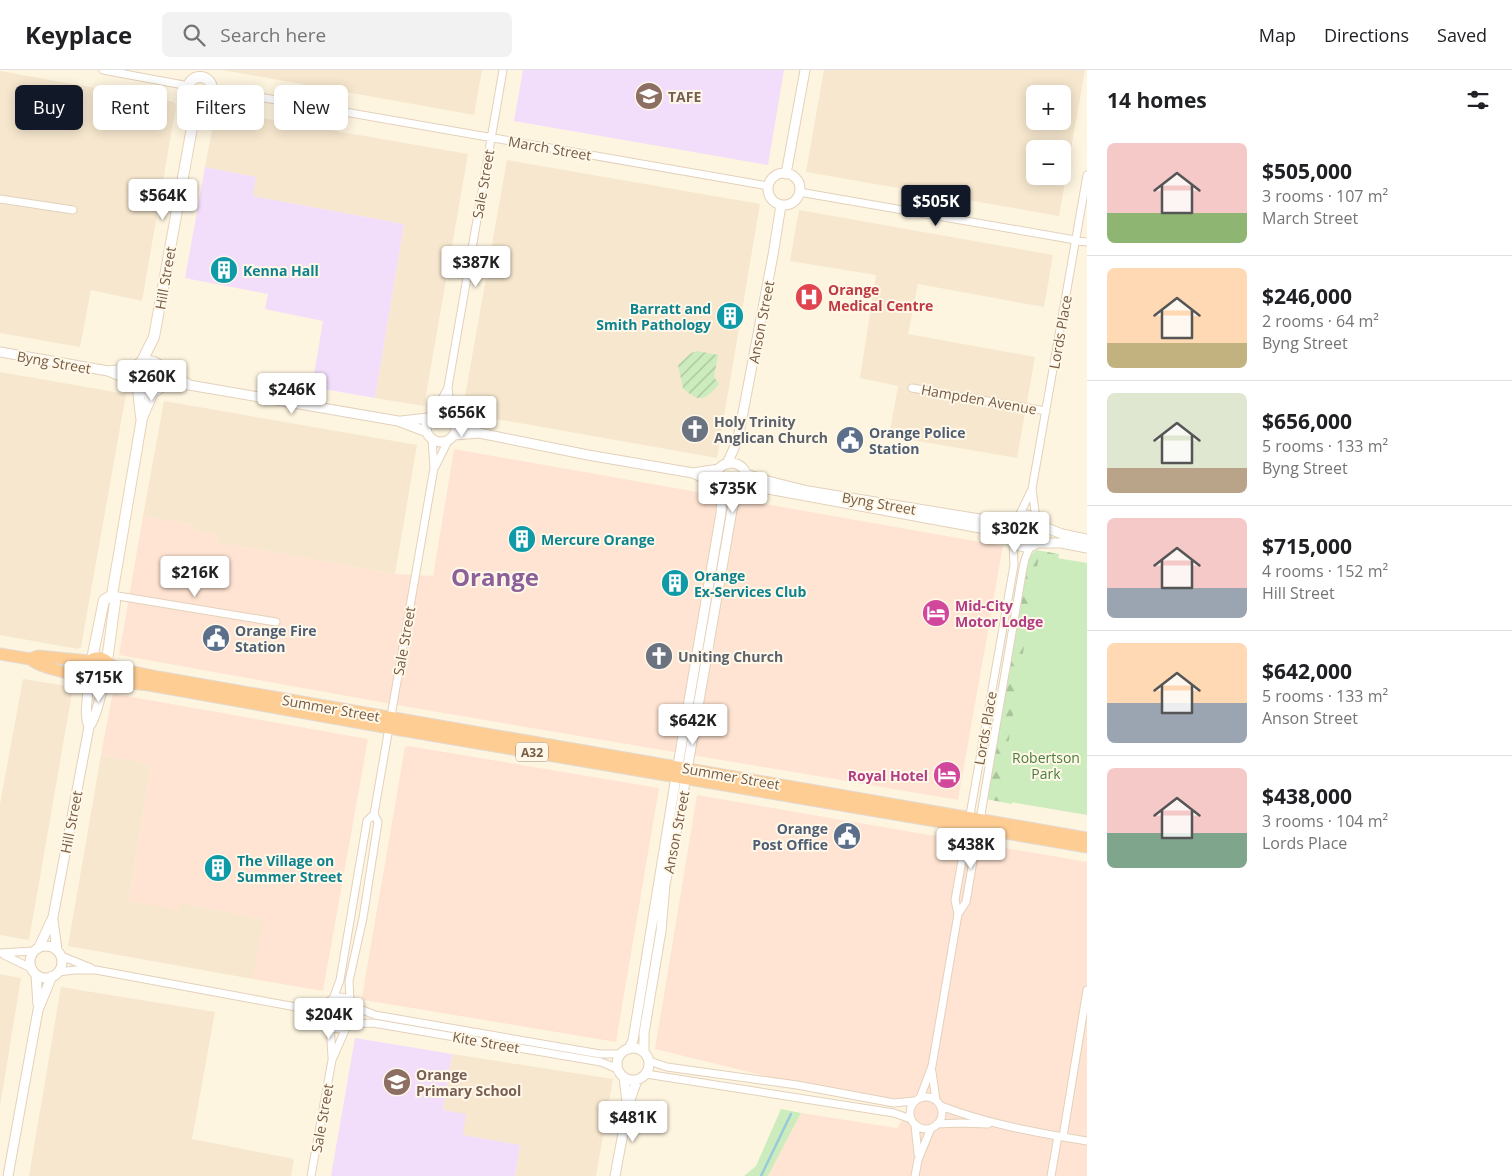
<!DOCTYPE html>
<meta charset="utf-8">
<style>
:root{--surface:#fff;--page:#f2f2f2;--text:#202124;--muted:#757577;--line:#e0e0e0;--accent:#111827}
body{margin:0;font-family:"Open Sans",sans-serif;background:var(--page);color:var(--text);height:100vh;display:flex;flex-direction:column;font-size:19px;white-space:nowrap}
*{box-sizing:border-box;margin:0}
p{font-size:16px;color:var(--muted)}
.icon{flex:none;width:28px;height:28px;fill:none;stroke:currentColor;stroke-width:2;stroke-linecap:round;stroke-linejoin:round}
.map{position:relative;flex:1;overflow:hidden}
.sheet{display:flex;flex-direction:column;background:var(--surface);width:425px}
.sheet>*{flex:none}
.top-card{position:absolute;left:15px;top:15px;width:475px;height:45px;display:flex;gap:10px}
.controls{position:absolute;left:1026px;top:15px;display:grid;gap:10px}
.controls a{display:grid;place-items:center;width:45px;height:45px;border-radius:8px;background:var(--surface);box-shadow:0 2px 12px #0003;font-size:25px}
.price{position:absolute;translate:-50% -42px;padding:0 11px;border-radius:5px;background:#fff;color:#222;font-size:16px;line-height:32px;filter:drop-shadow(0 1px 2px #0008)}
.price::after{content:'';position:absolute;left:50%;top:30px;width:15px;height:11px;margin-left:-8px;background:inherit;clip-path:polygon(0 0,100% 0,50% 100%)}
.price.on{background:var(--accent);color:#fff}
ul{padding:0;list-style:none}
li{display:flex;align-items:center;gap:15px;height:125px;padding:0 20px}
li+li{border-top:1px solid var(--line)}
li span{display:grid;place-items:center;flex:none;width:140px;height:100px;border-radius:8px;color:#555}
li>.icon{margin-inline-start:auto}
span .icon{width:60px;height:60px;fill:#fffc;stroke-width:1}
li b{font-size:21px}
h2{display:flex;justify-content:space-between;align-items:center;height:60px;padding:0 20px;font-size:21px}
.chip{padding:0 18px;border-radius:8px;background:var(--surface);box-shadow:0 2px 12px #0003;font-size:18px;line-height:45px}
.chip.on{background:var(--accent);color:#fff}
header{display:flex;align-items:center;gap:30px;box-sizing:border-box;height:70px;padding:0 25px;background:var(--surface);border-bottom:1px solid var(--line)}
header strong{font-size:24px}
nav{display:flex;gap:28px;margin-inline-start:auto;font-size:18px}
.search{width:350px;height:45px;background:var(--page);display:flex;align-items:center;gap:12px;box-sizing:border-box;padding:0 18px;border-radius:8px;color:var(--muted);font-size:19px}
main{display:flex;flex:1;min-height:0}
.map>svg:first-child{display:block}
</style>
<header>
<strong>Keyplace</strong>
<div class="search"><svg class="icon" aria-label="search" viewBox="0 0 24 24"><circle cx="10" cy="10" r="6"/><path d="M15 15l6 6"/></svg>Search here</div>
<nav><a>Map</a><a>Directions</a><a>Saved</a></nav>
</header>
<main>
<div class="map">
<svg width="1087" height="1106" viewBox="0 0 1087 1106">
<defs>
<pattern id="forest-firs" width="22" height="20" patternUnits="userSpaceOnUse" patternTransform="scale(1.25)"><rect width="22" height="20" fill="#ccecbd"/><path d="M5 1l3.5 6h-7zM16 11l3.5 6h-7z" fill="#aac29b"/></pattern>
<pattern id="garden-furrows" width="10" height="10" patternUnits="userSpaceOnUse" patternTransform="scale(1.25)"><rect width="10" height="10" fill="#ccecbd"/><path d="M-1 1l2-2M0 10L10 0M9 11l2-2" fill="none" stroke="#aac29b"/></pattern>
</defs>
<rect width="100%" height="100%" fill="#fef5e0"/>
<!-- residential -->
<path fill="#f6e7ce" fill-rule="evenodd" d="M 223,0 L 482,0 L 474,45 Z
M 824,0 L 1085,0 L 1059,146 L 806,102 ZM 1035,24 L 1062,24 L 1062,51 L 1035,51 ZM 1035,79 L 1062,79 L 1062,106 L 1035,106 Z
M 0,1 L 174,32 L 176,36 L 142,231 L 91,220 L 80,277 L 0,263 Z
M 216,40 L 468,84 L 424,336 L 375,328 L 404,154 L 252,126 L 256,107 L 205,97 Z
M 507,90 L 760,134 L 717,388 L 462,343 Z
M 799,140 L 1053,185 L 1044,237 L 918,214 L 908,264 L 1035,287 L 1017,388 L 889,366 L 898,316 L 860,308 L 876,205 L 790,191 Z
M 0,302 L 126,324 L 81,577 L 78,579 L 0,565 Z
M 164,331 L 417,375 L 395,504 L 217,472 L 218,464 L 193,460 L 193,455 L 143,446 Z
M 23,609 L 67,616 L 72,623 L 29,870 L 0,865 L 0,734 Z
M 101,685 L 151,694 L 129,831 L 178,839 L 180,833 L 264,849 L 253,909 L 68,876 Z
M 0,904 L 21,908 L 0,1036 Z
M 61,917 L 215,942 L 192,1069 L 294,1089 L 291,1106 L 29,1106 Z
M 452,984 L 613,1009 L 596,1106 L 515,1106 L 520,1075 L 463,1065 L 443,1040 Z"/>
<!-- commercial -->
<path fill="#ffe4d3" d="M 454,379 L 1003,476 L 958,730 L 414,638 L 119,585 L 143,446 L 193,455 L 193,460 L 218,464 L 217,472 L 395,504 L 433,506 Z
M 115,624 L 368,669 L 323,921 L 253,909 L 263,849 L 180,833 L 178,840 L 129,831 L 151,694 L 101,685 L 112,626 Z
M 408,676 L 659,718 L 616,972 L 364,930 L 362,927 L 379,828 L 405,677 Z
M 697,725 L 1087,792 L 1087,1106 L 768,1106 L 801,1043 L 897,1058 L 914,1031 L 826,1021 L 655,979 Z"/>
<!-- education -->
<path fill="#f2ddfa" d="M 523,0 L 784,0 L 768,95 L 514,51 Z
M 205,97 L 256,107 L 253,126 L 404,154 L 375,328 L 312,317 L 323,251 L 265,239 L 268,224 L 185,208 Z
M 355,968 L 452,984 L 443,1040 L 466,1044 L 463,1065 L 520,1075 L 515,1106 L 331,1106 Z"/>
<!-- forest -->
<path fill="url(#forest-firs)" d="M 1036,480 L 1059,484 L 1038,611 L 1012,734 L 986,729 L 1026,501 L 1030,486 Z"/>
<!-- park -->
<path fill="#ccecbd" d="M 1039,485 L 1087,493 L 1087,745 L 999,730 Z
M 781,1039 L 801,1043 L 768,1106 L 744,1106 L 756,1096 Z"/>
<!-- garden -->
<path fill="url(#garden-furrows)" d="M 697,281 L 718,285 L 714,307 L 719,314 C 705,331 699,333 683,318 L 678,295 L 691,283 Z"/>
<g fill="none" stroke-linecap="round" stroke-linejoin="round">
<!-- stream -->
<path stroke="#98cadb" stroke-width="2.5" d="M 761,1106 L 791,1044"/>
<defs>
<path id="minor" d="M 103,0 L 189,16
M 213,19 L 768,116
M 799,122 L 1087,172
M 0,129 L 73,140
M 912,318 L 1046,341
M 434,343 L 448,318
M 451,345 L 448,317 L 503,0
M 435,397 L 448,371
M 1032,419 L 1036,448
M 1019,446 L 1032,419 L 1087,105
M 112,525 L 276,552
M 958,844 L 966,832 L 1023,498 L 1025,489 L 1030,477
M 0,883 L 33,881
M 4,885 L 31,898
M 61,886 L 91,898
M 58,902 L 75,900 L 96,900 L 296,937 L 300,942 L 325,949
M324 943a16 16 0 1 1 32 0a16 16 0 1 1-32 0Z
M 333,929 L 340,910 L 367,751 L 374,744
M 350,931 L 349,911 L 363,848 L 378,752 L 374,744 L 434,398 L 432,369
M 296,937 L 301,933 L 328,933
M 355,937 L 375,945 L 600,984 L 621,984
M 352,954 L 373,953 L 601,992 L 618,999
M 330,955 L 332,987
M 649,991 L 667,997 L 797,1015 L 894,1033 L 914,1031
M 932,1002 L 936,1030
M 646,1004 L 894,1043 L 911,1049
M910 1043a16 16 0 1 1 32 0a16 16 0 1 1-32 0Z
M 920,1028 L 932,996 L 958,844 L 955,830 L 1014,495 L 1013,471
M 941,1036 C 988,1054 1037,1063 1087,1071
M 937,1054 L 960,1053 L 988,1054
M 915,1055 L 918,1084
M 1063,1067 L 1087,920
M 311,1106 L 332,990 L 346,958
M 915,1106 L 918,1090 L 931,1058
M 1051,1106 L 1058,1066"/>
<path id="tertiary" d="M768 119a16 16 0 1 1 32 0a16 16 0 1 1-32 0Z
M 786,104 L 805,0
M 0,282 L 108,301 L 133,312
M 108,301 L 134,298
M 163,301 L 187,313
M 161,315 L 189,315 L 398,351 L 427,362
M426 357a15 15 0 1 1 30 0a15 15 0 1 1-30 0Z
M 401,351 L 428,348
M 456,351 L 479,363 L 588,385 L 693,403 L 717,415
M 454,365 L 479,363
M715 409a16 16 0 1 1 32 0a16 16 0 1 1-32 0Z
M 727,394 L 738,369 L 773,185 L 781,135
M 693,403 L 719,399
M 746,404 L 768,411 L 808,421 L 992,451 L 1013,451
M 745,418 L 762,418 L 991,460 L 1010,467
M1010 461a16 16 0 1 1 32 0a16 16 0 1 1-32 0Z
M 1042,456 L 1062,464 L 1087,469
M 1037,473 L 1061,473 L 1087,478
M 88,612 C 89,628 83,643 89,657
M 53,850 L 57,880
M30 892a16 16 0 1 1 32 0a16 16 0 1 1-32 0Z
M 39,877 L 53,847 L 89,657 C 97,647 99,628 104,615
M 36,905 L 38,935
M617 994a16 16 0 1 1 32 0a16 16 0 1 1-32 0Z
M 629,979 L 633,970 L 676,707 L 721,443 L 722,422
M 644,982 L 644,963 L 661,861 L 665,814 L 677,758 L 732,440 L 736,424
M 624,1007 L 627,1033
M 8,1106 L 38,940 L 52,906
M 615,1106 L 628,1036 L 637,1010"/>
<path id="secondary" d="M188 19a12 12 0 1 1 24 0a12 12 0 1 1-24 0Z
M 142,291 L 154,267 L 197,30
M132 307a16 16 0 1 1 32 0a16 16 0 1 1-32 0Z
M 138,319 L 141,347
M 92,589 L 104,530 L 112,525
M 107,591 L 115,532 L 112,525 L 142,348 L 153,322"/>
<path id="trunk" d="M 0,584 L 30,589 L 38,586 L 89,591
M84 602a14 14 0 1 1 28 0a14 14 0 1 1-28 0Z
M 30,589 C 42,599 69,602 85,608
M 109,594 L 124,600 L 158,607 L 1087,768
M 108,612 L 120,612 L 149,615 L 389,658 L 1087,777"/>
</defs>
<!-- minor casing -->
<use href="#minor" stroke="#e3d1bb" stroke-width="9"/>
<!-- tertiary casing -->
<use href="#tertiary" stroke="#e3d1bb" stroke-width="11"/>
<!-- secondary casing -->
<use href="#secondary" stroke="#e8d3b8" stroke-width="12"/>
<!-- trunk casing -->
<use href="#trunk" stroke="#e1dbd6" stroke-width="13"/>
<!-- minor -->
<use href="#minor" stroke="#fff" stroke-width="7"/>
<!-- tertiary -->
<use href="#tertiary" stroke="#fff" stroke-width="9"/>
<!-- secondary -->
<use href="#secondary" stroke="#fff" stroke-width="10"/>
<!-- trunk -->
<use href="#trunk" stroke="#fecd94" stroke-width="11"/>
</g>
<!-- icons -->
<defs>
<symbol id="university-disc" viewBox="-11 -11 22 22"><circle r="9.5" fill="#8d6e63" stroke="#fff8e8"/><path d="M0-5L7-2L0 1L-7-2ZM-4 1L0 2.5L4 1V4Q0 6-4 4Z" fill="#fff"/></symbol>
<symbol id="building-disc" viewBox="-11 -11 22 22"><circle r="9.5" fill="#0f9aa8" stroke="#fff8e8"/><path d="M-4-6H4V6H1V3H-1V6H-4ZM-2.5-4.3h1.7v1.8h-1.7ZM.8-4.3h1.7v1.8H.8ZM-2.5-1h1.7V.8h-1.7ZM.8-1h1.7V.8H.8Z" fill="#fff"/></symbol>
<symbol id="hospital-disc" viewBox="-11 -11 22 22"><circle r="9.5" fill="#e0444e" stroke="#fff8e8"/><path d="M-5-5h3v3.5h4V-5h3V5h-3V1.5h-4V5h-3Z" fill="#fff"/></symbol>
<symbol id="church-disc" viewBox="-11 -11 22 22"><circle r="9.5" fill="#6b7280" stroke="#fff8e8"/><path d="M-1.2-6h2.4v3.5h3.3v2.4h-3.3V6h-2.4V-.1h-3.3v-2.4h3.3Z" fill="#fff"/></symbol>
<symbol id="civic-disc" viewBox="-11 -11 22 22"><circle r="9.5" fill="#5c6f8a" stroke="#fff8e8"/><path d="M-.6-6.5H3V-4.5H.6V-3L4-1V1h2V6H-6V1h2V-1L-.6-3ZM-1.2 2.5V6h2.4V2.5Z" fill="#fff"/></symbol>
<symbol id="hotel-disc" viewBox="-11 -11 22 22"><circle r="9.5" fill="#d1479c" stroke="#fff8e8"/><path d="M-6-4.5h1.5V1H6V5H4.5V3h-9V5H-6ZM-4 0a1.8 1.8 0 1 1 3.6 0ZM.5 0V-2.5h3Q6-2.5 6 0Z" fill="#fff"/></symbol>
<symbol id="school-disc" viewBox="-11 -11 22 22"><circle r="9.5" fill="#8d6e63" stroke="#fff8e8"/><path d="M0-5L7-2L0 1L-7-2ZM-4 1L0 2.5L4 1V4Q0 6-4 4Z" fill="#fff"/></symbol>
</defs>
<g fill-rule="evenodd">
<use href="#university-disc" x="633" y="10" width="32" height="32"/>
<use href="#building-disc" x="208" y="184" width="32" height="32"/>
<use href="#hospital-disc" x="793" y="211" width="32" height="32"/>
<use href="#building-disc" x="714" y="230" width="32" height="32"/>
<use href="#church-disc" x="679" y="343" width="32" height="32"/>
<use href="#civic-disc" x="834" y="354" width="32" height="32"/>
<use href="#building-disc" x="506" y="453" width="32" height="32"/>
<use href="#building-disc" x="659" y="497" width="32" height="32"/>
<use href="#hotel-disc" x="920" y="527" width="32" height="32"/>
<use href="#civic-disc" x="200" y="552" width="32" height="32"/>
<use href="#church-disc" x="643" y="570" width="32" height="32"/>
<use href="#hotel-disc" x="931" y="689" width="32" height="32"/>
<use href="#civic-disc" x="831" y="750" width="32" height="32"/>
<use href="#building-disc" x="202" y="782" width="32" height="32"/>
<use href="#school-disc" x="381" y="996" width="32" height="32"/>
</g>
<g text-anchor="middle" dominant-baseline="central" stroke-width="4" stroke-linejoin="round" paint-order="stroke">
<!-- shield labels -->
<rect fill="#fff8e8" stroke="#9f8a76" stroke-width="1" x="516" y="672.5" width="32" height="19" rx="4"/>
<g font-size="12" font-weight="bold" fill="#765b45">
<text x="532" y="682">A32</text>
</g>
<!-- education labels -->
<g font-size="14" font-weight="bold" fill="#785e54" stroke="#fff8e8" text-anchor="start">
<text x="668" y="26">TAFE</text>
<text x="416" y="1004">Orange<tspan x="416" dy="16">Primary School</tspan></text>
</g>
<!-- street labels -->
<g font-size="14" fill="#765b45" stroke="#fff8e8">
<text transform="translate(550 78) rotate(10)">March Street</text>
<text transform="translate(483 114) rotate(-80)">Sale Street</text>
<text transform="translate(165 208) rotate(-80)">Hill Street</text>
<text transform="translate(761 252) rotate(-79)">Anson Street</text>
<text transform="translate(1060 262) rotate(-80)">Lords Place</text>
<text transform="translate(54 292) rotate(10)">Byng Street</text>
<text transform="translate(979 329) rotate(10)">Hampden Avenue</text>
<text transform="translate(879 433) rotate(10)">Byng Street</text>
<text transform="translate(404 571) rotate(-80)">Sale Street</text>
<text transform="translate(331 638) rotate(10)">Summer Street</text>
<text transform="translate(985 658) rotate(-80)">Lords Place</text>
<text transform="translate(731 706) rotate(10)">Summer Street</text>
<text transform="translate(71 752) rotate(-79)">Hill Street</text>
<text transform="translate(676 762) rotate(-79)">Anson Street</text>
<text transform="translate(486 972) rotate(10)">Kite Street</text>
<text transform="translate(322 1048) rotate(-80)">Sale Street</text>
</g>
<!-- culture labels -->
<g font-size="14" font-weight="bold" fill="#0d838f" stroke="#fff8e8" text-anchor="start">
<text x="243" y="200">Kenna Hall</text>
<text x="711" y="238" text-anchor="end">Barratt and<tspan x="711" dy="16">Smith Pathology</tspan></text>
<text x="541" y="469">Mercure Orange</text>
<text x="694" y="505">Orange<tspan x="694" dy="16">Ex-Services Club</tspan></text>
<text x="237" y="790">The Village on<tspan x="237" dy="16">Summer Street</tspan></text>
</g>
<!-- health labels -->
<g font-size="14" font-weight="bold" fill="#be3a42" stroke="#fff8e8" text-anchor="start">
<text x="828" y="219">Orange<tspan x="828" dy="16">Medical Centre</tspan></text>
</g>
<!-- worship labels -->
<g font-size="14" font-weight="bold" fill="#5b616d" stroke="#fff8e8" text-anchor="start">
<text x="714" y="351">Holy Trinity<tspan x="714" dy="16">Anglican Church</tspan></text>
<text x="678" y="586">Uniting Church</text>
</g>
<!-- service labels -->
<g font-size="14" font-weight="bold" fill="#4e5e75" stroke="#fff8e8" text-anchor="start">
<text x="869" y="362">Orange Police<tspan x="869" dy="16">Station</tspan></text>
<text x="235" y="560">Orange Fire<tspan x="235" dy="16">Station</tspan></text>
<text x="828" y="758" text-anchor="end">Orange<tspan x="828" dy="16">Post Office</tspan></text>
</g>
<!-- hotel labels -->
<g font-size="14" font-weight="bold" fill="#b23c85" stroke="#fff8e8" text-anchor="start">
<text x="955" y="535">Mid-City<tspan x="955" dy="16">Motor Lodge</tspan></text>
<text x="928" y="705" text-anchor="end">Royal Hotel</text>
</g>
<!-- park labels -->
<g font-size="14" fill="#4a7d3c" stroke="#fff8e8">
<text x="1046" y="687">Robertson<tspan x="1046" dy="16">Park</tspan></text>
</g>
<!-- town labels -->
<g font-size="24" font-weight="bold" fill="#8c609a" stroke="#fff8e8">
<text x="495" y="506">Orange</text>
</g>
</g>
</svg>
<div class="controls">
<a>+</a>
<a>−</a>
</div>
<b class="price" style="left:163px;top:151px">$564K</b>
<b class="price on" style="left:936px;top:157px">$505K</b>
<b class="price" style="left:476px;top:218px">$387K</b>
<b class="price" style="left:152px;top:332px">$260K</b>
<b class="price" style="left:292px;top:345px">$246K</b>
<b class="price" style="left:462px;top:368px">$656K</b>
<b class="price" style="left:733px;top:444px">$735K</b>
<b class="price" style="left:1015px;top:484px">$302K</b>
<b class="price" style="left:195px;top:528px">$216K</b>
<b class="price" style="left:99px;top:633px">$715K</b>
<b class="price" style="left:693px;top:676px">$642K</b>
<b class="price" style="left:971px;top:800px">$438K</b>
<b class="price" style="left:329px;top:970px">$204K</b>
<b class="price" style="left:633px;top:1073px">$481K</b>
<div class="top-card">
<a class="chip on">Buy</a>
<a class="chip">Rent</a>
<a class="chip">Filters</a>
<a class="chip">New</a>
</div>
</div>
<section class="sheet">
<h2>14 homes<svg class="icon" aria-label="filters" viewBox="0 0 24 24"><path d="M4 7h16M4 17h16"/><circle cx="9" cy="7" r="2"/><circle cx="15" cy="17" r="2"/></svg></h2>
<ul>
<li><span style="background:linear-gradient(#f6c9c9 70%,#8fb573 0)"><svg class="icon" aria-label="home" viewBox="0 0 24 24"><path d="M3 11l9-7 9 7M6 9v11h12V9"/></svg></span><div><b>$505,000</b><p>3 rooms · 107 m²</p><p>March Street</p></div></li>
<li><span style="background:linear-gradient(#ffd9b3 75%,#c2b280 0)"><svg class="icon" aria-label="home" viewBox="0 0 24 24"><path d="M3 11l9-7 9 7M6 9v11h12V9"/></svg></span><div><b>$246,000</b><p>2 rooms · 64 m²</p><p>Byng Street</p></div></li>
<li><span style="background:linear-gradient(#dfe7d0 75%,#b9a48a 0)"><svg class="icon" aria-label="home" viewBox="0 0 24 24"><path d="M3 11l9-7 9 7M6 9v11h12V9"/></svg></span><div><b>$656,000</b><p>5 rooms · 133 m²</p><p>Byng Street</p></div></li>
<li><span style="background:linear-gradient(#f6c9c9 70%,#9aa5b1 0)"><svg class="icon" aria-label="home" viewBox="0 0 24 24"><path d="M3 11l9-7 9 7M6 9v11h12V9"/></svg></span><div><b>$715,000</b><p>4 rooms · 152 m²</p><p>Hill Street</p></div></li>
<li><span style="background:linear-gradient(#ffd9b3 60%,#9aa5b1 0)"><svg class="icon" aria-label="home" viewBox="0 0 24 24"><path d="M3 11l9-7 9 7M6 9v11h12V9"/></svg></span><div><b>$642,000</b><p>5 rooms · 133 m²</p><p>Anson Street</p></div></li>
<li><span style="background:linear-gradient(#f6c9c9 65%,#7fa58c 0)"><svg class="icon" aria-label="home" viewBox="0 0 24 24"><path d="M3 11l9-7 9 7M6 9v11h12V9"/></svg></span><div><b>$438,000</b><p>3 rooms · 104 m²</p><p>Lords Place</p></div></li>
</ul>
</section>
</main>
